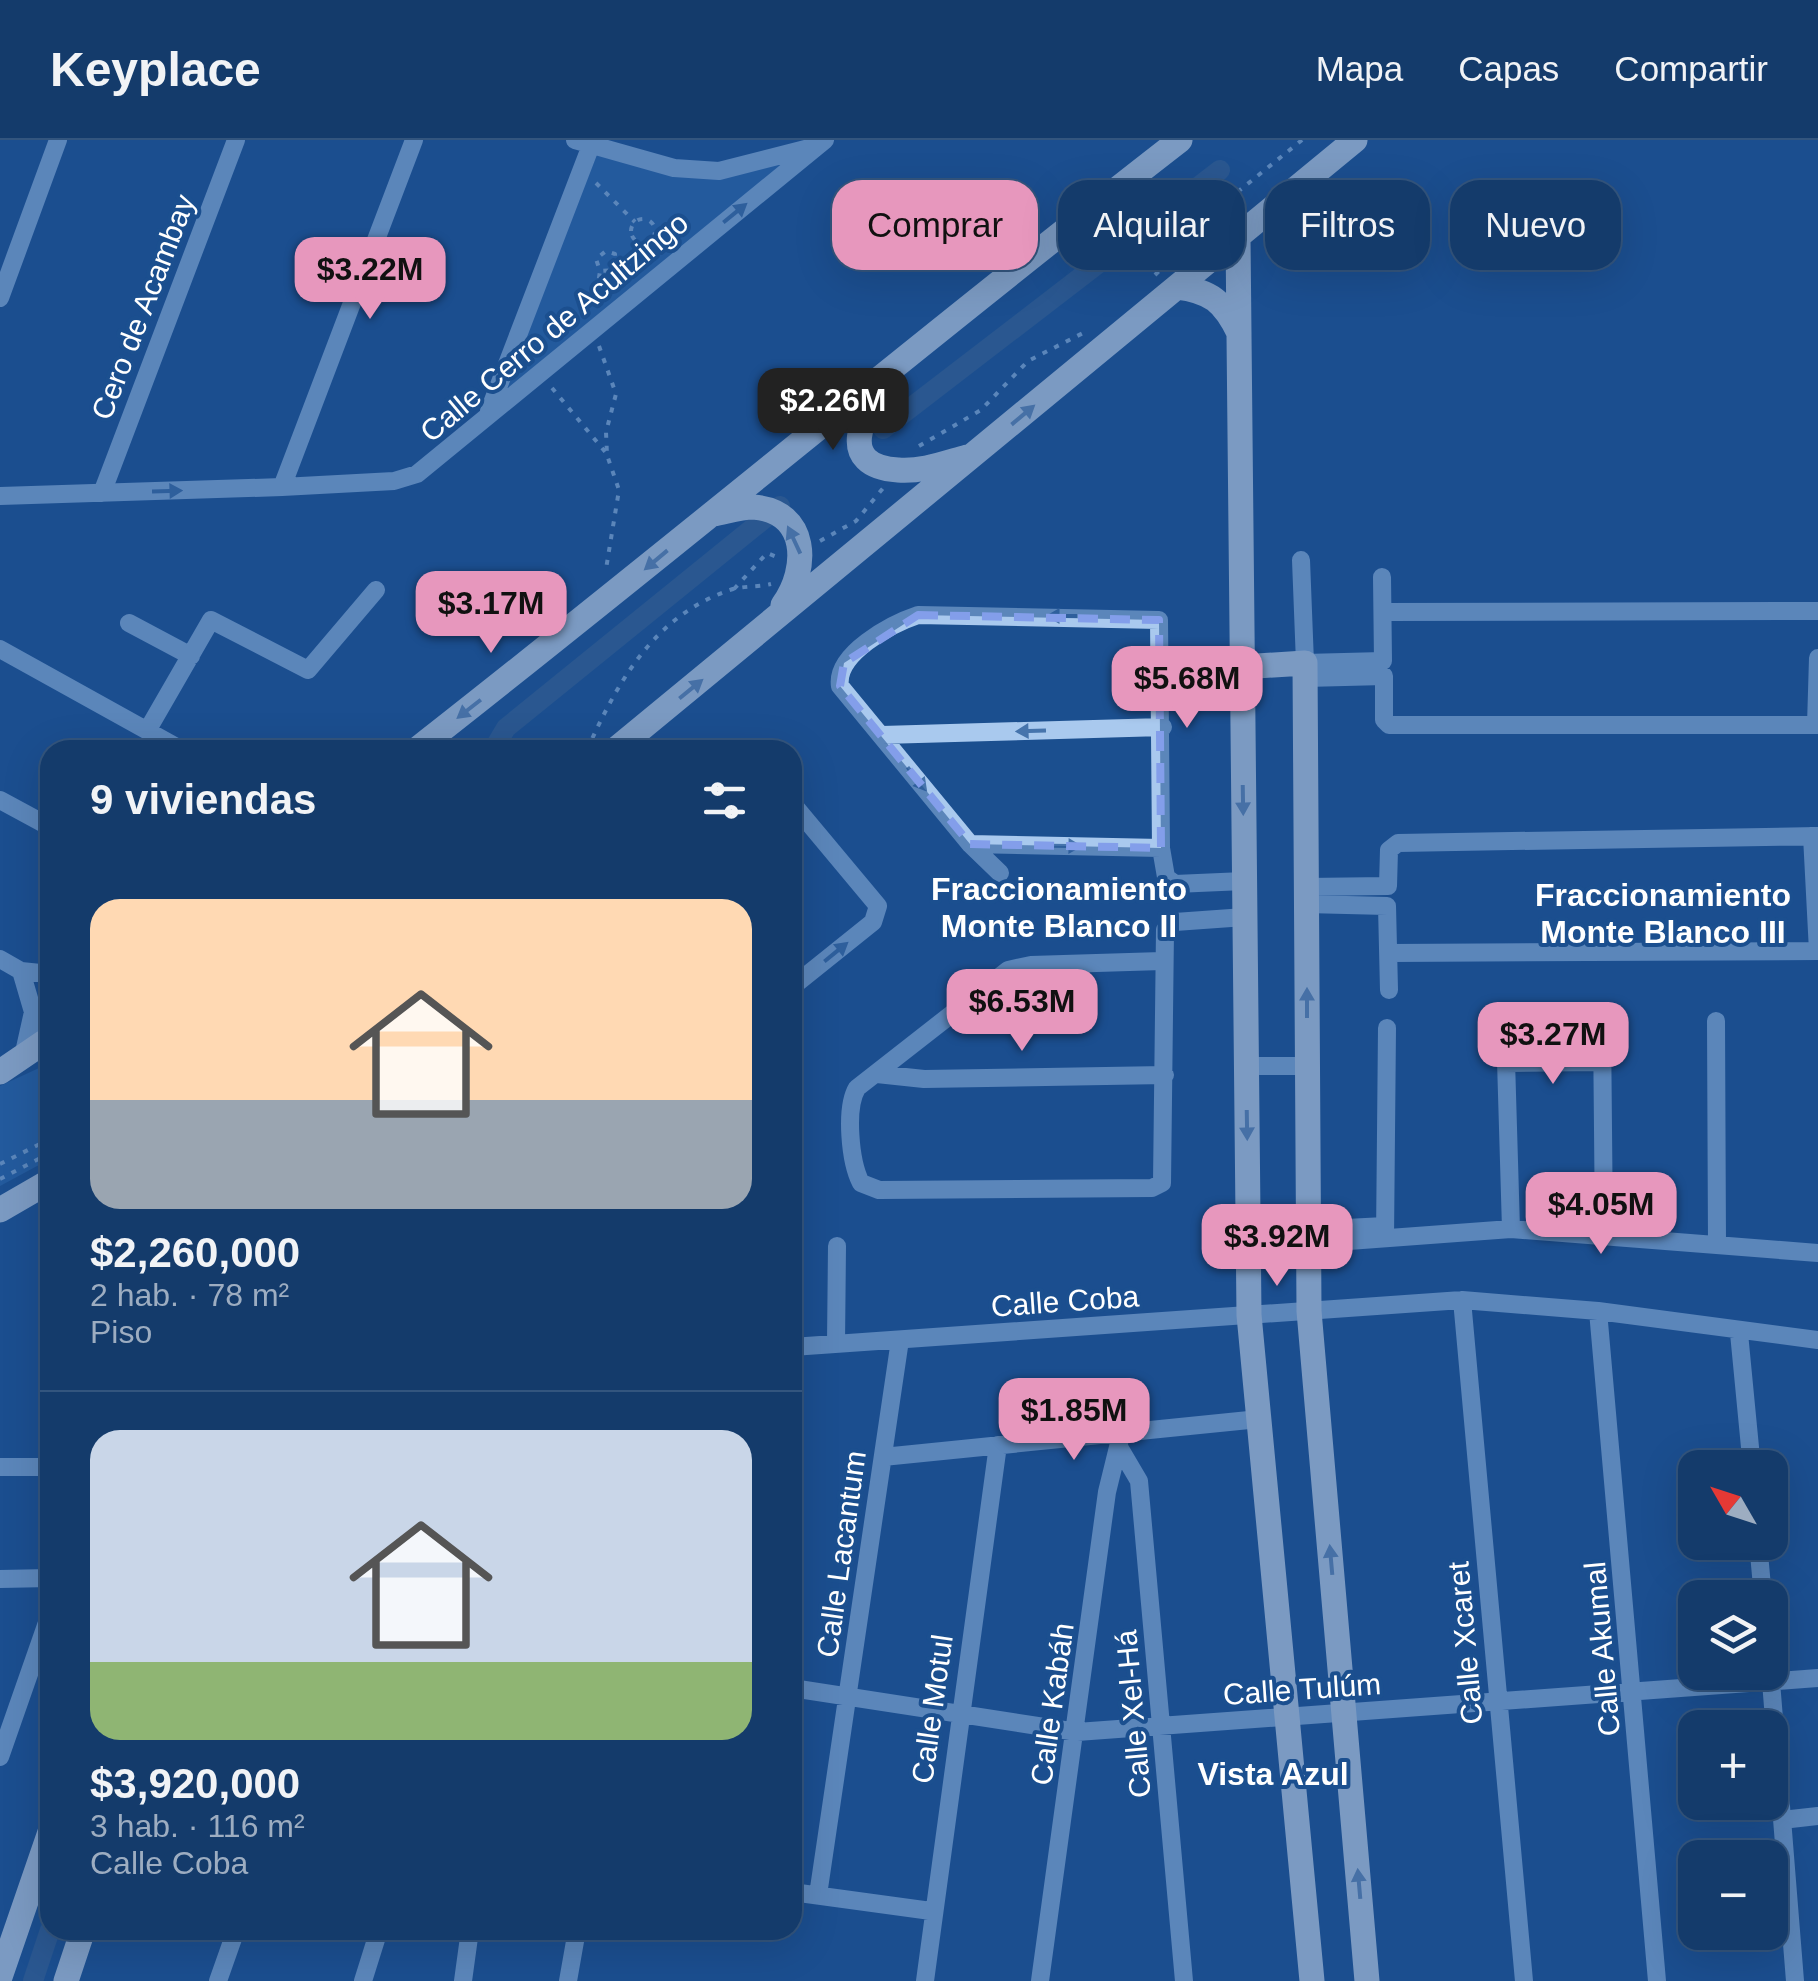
<!DOCTYPE html>
<html lang="es">
<meta charset="utf-8">
<style>
:root{--surface:#143b6b;--page:#1d4271;--text:#f1f3f6;--muted:#9dadc1;--line:#33557e;--accent:#e797bd}
body{margin:0;font-family:Arial,sans-serif;background:var(--page);color:var(--text);height:100vh;display:flex;flex-direction:column;font-size:38px;white-space:nowrap}
*{box-sizing:border-box;margin:0}
p{font-size:32px;color:var(--muted)}
.icon{flex:none;width:55px;height:55px;fill:none;stroke:currentColor;stroke-width:2;stroke-linecap:round;stroke-linejoin:round}
.map{position:relative;flex:1;overflow:hidden}
.panel{position:absolute;left:40px;top:600px;width:762px;height:1200px;display:flex;flex-direction:column;background:var(--surface);border-radius:30px;box-shadow:0 10px 40px #0002,0 0 0 2px var(--line)}
.panel>*{flex:none}
.guide{position:absolute;left:832px;top:40px;width:835px;height:90px;display:flex;gap:20px}
.needle{width:65px;rotate:309deg}
.buttons{position:absolute;left:1678px;top:1310px;display:grid;gap:20px}
.buttons a{display:grid;place-items:center;width:110px;height:110px;border-radius:20px;background:var(--surface);box-shadow:0 10px 40px #0002,0 0 0 2px var(--line);font-size:50px}
.price{position:absolute;translate:-50% -85px;padding:0 22px;border-radius:20px;background:var(--accent);color:#111;font-size:32px;line-height:65px;filter:drop-shadow(0 2px 5px #0008)}
.price::after{content:'';position:absolute;left:50%;top:60px;width:30px;height:22px;margin-left:-15px;background:inherit;clip-path:polygon(0 0,100% 0,50% 100%)}
.price.active{background:#222;color:#fff}
ul{padding:0;list-style:none}
li{display:grid;align-content:center;gap:20px;height:530px;padding:0 50px}
li+li{border-top:2px solid var(--line)}
li span{display:grid;place-items:center;height:310px;border-radius:30px;color:#555}
li>.icon{margin-inline-start:auto}
span .icon{width:180px;height:180px;fill:#fffc;stroke-width:1}
li b{font-size:42px}
h2{display:flex;justify-content:space-between;align-items:center;height:120px;padding:0 50px;font-size:42px}
.pill{padding:0 35px;border-radius:30px;background:var(--surface);box-shadow:0 10px 40px #0002,0 0 0 2px var(--line);font-size:35px;line-height:90px}
.pill.active{background:var(--accent);color:#111}
header{display:flex;align-items:center;gap:60px;box-sizing:border-box;height:140px;padding:0 50px;background:var(--surface);border-bottom:2px solid var(--line)}
header strong{font-size:48px}
nav{display:flex;gap:55px;margin-inline-start:auto;font-size:35px}
.map>svg:first-child{display:block}
</style>
<header>
<strong>Keyplace</strong>
<nav><a>Mapa</a><a>Capas</a><a>Compartir</a></nav>
</header>
<div class="map">
<svg width="1818" height="1841" viewBox="0 0 1818 1841">
<rect width="100%" height="100%" fill="#1b4f8f"/>
<!-- green -->
<path fill="#2e69ad" d="M 591,5 L 719,31 L 817,6 L 489,271 Z
M 50,923 L 50,1019 L 0,1046 L 0,946 Z"/>
<g fill="none" stroke-linecap="round" stroke-linejoin="round">
<!-- canal -->
<path stroke="#3c6290" stroke-width="20" d="M 883,289 L 1220,30
M 493,610 L 506,588 L 780,366
M 33,1841 L 50,1790"/>
<!-- path -->
<path stroke="#a9c9ee" stroke-width="4" stroke-dasharray="5 8" stroke-linecap="butt" d="M 596,43 L 635,82
M631 91a12 12 0 1 1 24 0a12 12 0 1 1-24 0Z
M 1155,135 L 1240,50 L 1302,0
M 595,164 L 600,131 L 596,119 L 606,111 L 615,114 L 615,130 L 600,131
M 599,206 L 616,254 L 606,292 L 607,315 L 619,350 L 606,429
M 552,248 L 607,314
M 919,306 L 981,270 L 1028,221 L 1087,191
M 820,401 L 856,381 L 884,347
M 734,449 L 767,413 L 777,417
M 587,610 C 618,541 655,474 733,449 C 745,446 759,447 771,444
M 0,1024 L 50,999
M 0,1039 L 50,1013"/>
<!-- minor -->
<path stroke="#a9c9ee" stroke-width="18" d="M 575,0 L 674,28 L 719,31 L 813,7
M 0,158 L 58,0
M 489,271 L 593,0
M 282,347 L 414,0
M 102,353 L 236,0
M 0,356 L 282,347 L 394,341 L 417,334 L 825,0
M 1301,420 L 1305,523 L 1383,521 L 1382,437
M 1383,472 L 1818,471
M 129,483 L 191,516
M 0,509 L 182,610
M 1305,538 L 1384,536 L 1384,580 L 1389,585 L 1818,585
M 1816,585 L 1818,518
M 147,591 L 211,480 L 308,530 L 376,450
M 882,595 L 1163,587
M 0,660 L 50,687
M 792,663 L 878,766 L 873,782 L 792,847
M 1812,696 L 1818,811
M 970,704 L 1161,708
M 1000,733 L 970,704 L 840,546 C 835,514 891,484 918,475 L 1159,480 L 1161,708 L 1166,737 L 1175,744 L 1244,741
M 1306,747 L 1388,746 L 1389,710 L 1398,703 L 1818,696
M 1306,764 L 1387,766 L 1389,850
M 1390,813 L 1818,811
M 0,819 L 21,831 L 50,834
M 1162,821 L 1031,825 L 1008,830 L 857,948 C 845,968 850,1022 861,1043 L 879,1050 L 1152,1048 L 1162,1043 L 1165,790 L 1175,782 L 1245,777
M 21,831 L 33,872 L 23,917
M 1716,881 L 1717,1104
M 1602,884 L 1604,1094
M 1505,887 L 1511,1089
M 1505,923 L 1601,922
M 1246,926 L 1307,926
M 877,934 L 924,939 L 1165,935
M 1308,1090 L 1385,1086
M 1385,1098 L 1387,888
M 1308,1104 L 1511,1089 L 1818,1113
M 1462,1160 L 1524,1841
M 1598,1171 L 1657,1841
M 1739,1193 L 1752,1328
M 836,1204 L 837,1106
M 792,1207 L 1462,1160 L 1598,1171 L 1818,1200
M 1119,1307 L 1139,1341 L 1184,1841
M 883,1317 L 1259,1279
M 0,1327 L 50,1327
M 1758,1402 L 1763,1458
M 0,1439 L 50,1438
M 1770,1529 L 1795,1841
M 792,1548 L 1077,1592 L 1818,1538
M 0,1617 L 50,1474
M 1782,1680 L 1818,1676
M 792,1752 L 931,1771
M 818,1755 L 900,1200
M 218,1841 L 236,1790
M 363,1841 L 379,1790
M 463,1841 L 470,1790
M 568,1841 L 577,1790
M 925,1841 L 998,1305
M 1040,1841 L 1107,1352 L 1121,1295"/>
<!-- major -->
<path stroke="#f0f6ff" stroke-width="25" d="M 1238,97 L 1249,1175 L 1312,1841
M 1177,147 C 1211,151 1224,162 1239,193
M 887,245 C 862,273 835,326 898,330 C 921,332 945,323 967,317
M 713,374 C 725,372 740,367 753,367 C 809,371 809,429 783,465
M 1242,527 L 1305,523 L 1309,1171 L 1367,1841
M 416,610 C 673,409 922,200 1180,0
M 615,610 L 1355,0
M 0,932 L 50,898
M 0,1070 L 50,1041
M 0,1837 L 50,1692
M 66,1841 L 83,1790"/>
</g>
<!-- one-way arrows -->
<defs><path id="oneway-solid" d="M-6-.8H1V-3.2L6.5 0L1 3.2V.8H-6Z" transform="scale(2.5)"/></defs>
<g fill="#4674ac">
<use href="#oneway-solid" transform="translate(735 73) rotate(-39)"/>
<use href="#oneway-solid" transform="translate(167 351) rotate(-2)"/>
<use href="#oneway-solid" transform="translate(1062 476) rotate(-180)"/>
<use href="#oneway-solid" transform="translate(1031 591) rotate(178)"/>
<use href="#oneway-solid" transform="translate(917 639) rotate(51)"/>
<use href="#oneway-solid" transform="translate(1066 706) rotate(1)"/>
<use href="#oneway-solid" transform="translate(836 812) rotate(-39)"/>
</g>
<g fill="#7b9ac1">
<use href="#oneway-solid" transform="translate(1023 275) rotate(-40)"/>
<use href="#oneway-solid" transform="translate(794 400) rotate(-115)"/>
<use href="#oneway-solid" transform="translate(656 420) rotate(140)"/>
<use href="#oneway-solid" transform="translate(691 549) rotate(-39)"/>
<use href="#oneway-solid" transform="translate(469 569) rotate(142)"/>
<use href="#oneway-solid" transform="translate(1243 660) rotate(89)"/>
<use href="#oneway-solid" transform="translate(1307 863) rotate(-90)"/>
<use href="#oneway-solid" transform="translate(1247 985) rotate(89)"/>
<use href="#oneway-solid" transform="translate(1331 1420) rotate(-95)"/>
<use href="#oneway-solid" transform="translate(1359 1744) rotate(-95)"/>
</g>
<!-- marked area -->
<path d="M0 0H1818V1841H0ZM 918,475 L 1159,480 L 1161,708 L 970,704 L 840,546 L 844,523 Z" fill="#1b4f8f" fill-opacity=".55" fill-rule="evenodd"/>
<path fill="none" stroke="#839eea" stroke-width="8" stroke-dasharray="20 12" stroke-linejoin="round" d="M 918,475 L 1159,480 L 1161,708 L 970,704 L 840,546 L 844,523 Z"/>
<g text-anchor="middle" dominant-baseline="central" stroke-width="8" stroke-linejoin="round" paint-order="stroke">
<!-- street labels -->
<g font-size="30" fill="#fff" stroke="#1b4f8f">
<text transform="translate(143 167) rotate(-69)">Cero de Acambay</text>
<text transform="translate(554 187) rotate(-40)">Calle Cerro de Acultzingo</text>
<text transform="translate(1065 1161) rotate(-4)">Calle Coba</text>
<text transform="translate(841 1414) rotate(-82)">Calle Lacantum</text>
<text transform="translate(1465 1503) rotate(-95)">Calle Xcaret</text>
<text transform="translate(1602 1509) rotate(-95)">Calle Akumal</text>
<text transform="translate(1302 1549) rotate(-4)">Calle Tulúm</text>
<text transform="translate(1052 1564) rotate(-82)">Calle Kabáh</text>
<text transform="translate(932 1569) rotate(-82)">Calle Motul</text>
<text transform="translate(1133 1574) rotate(-95)">Calle Xel-Há</text>
</g>
<!-- neighbourhood labels -->
<g font-size="32" font-weight="bold" fill="#fff" stroke="#1b4f8f">
<text x="1059" y="749">Fraccionamiento<tspan x="1059" dy="37">Monte Blanco II</tspan></text>
<text x="1663" y="755">Fraccionamiento<tspan x="1663" dy="37">Monte Blanco III</tspan></text>
<text x="1273" y="1634">Vista Azul</text>
</g>
</g>
</svg>
<div class="buttons">
<a><svg class="needle" viewBox="-14 -14 28 28"><path d="M0-13l5 13h-10z" fill="#e53935"/><path d="M0 13l5-13h-10z" fill="#9dadc1"/></svg></a>
<a><svg class="icon" aria-label="layers" viewBox="0 0 24 24"><path d="M12 4l9 5-9 5-9-5zM3 14l9 5 9-5"/></svg></a>
<a>+</a>
<a>−</a>
</div>
<b class="price" style="left:370px;top:182px">$3.22M</b>
<b class="price active" style="left:833px;top:313px">$2.26M</b>
<b class="price" style="left:491px;top:516px">$3.17M</b>
<b class="price" style="left:1187px;top:591px">$5.68M</b>
<b class="price" style="left:1022px;top:914px">$6.53M</b>
<b class="price" style="left:1553px;top:947px">$3.27M</b>
<b class="price" style="left:1601px;top:1117px">$4.05M</b>
<b class="price" style="left:1277px;top:1149px">$3.92M</b>
<b class="price" style="left:1074px;top:1323px">$1.85M</b>
<div class="guide">
<a class="pill active">Comprar</a>
<a class="pill">Alquilar</a>
<a class="pill">Filtros</a>
<a class="pill">Nuevo</a>
</div>
<section class="panel">
<h2>9 viviendas<svg class="icon" aria-label="filters" viewBox="0 0 24 24"><path d="M4 7h16M4 17h16"/><circle cx="9" cy="7" r="2"/><circle cx="15" cy="17" r="2"/></svg></h2>
<ul>
<li><span style="background:linear-gradient(#ffd9b3 65%,#9aa5b1 0)"><svg class="icon" aria-label="home" viewBox="0 0 24 24"><path d="M3 11l9-7 9 7M6 9v11h12V9"/></svg></span><div><b>$2,260,000</b><p>2 hab. · 78 m²</p><p>Piso</p></div></li>
<li><span style="background:linear-gradient(#c9d6e8 75%,#8fb573 0)"><svg class="icon" aria-label="home" viewBox="0 0 24 24"><path d="M3 11l9-7 9 7M6 9v11h12V9"/></svg></span><div><b>$3,920,000</b><p>3 hab. · 116 m²</p><p>Calle Coba</p></div></li>
</ul>
</section>
</div>
